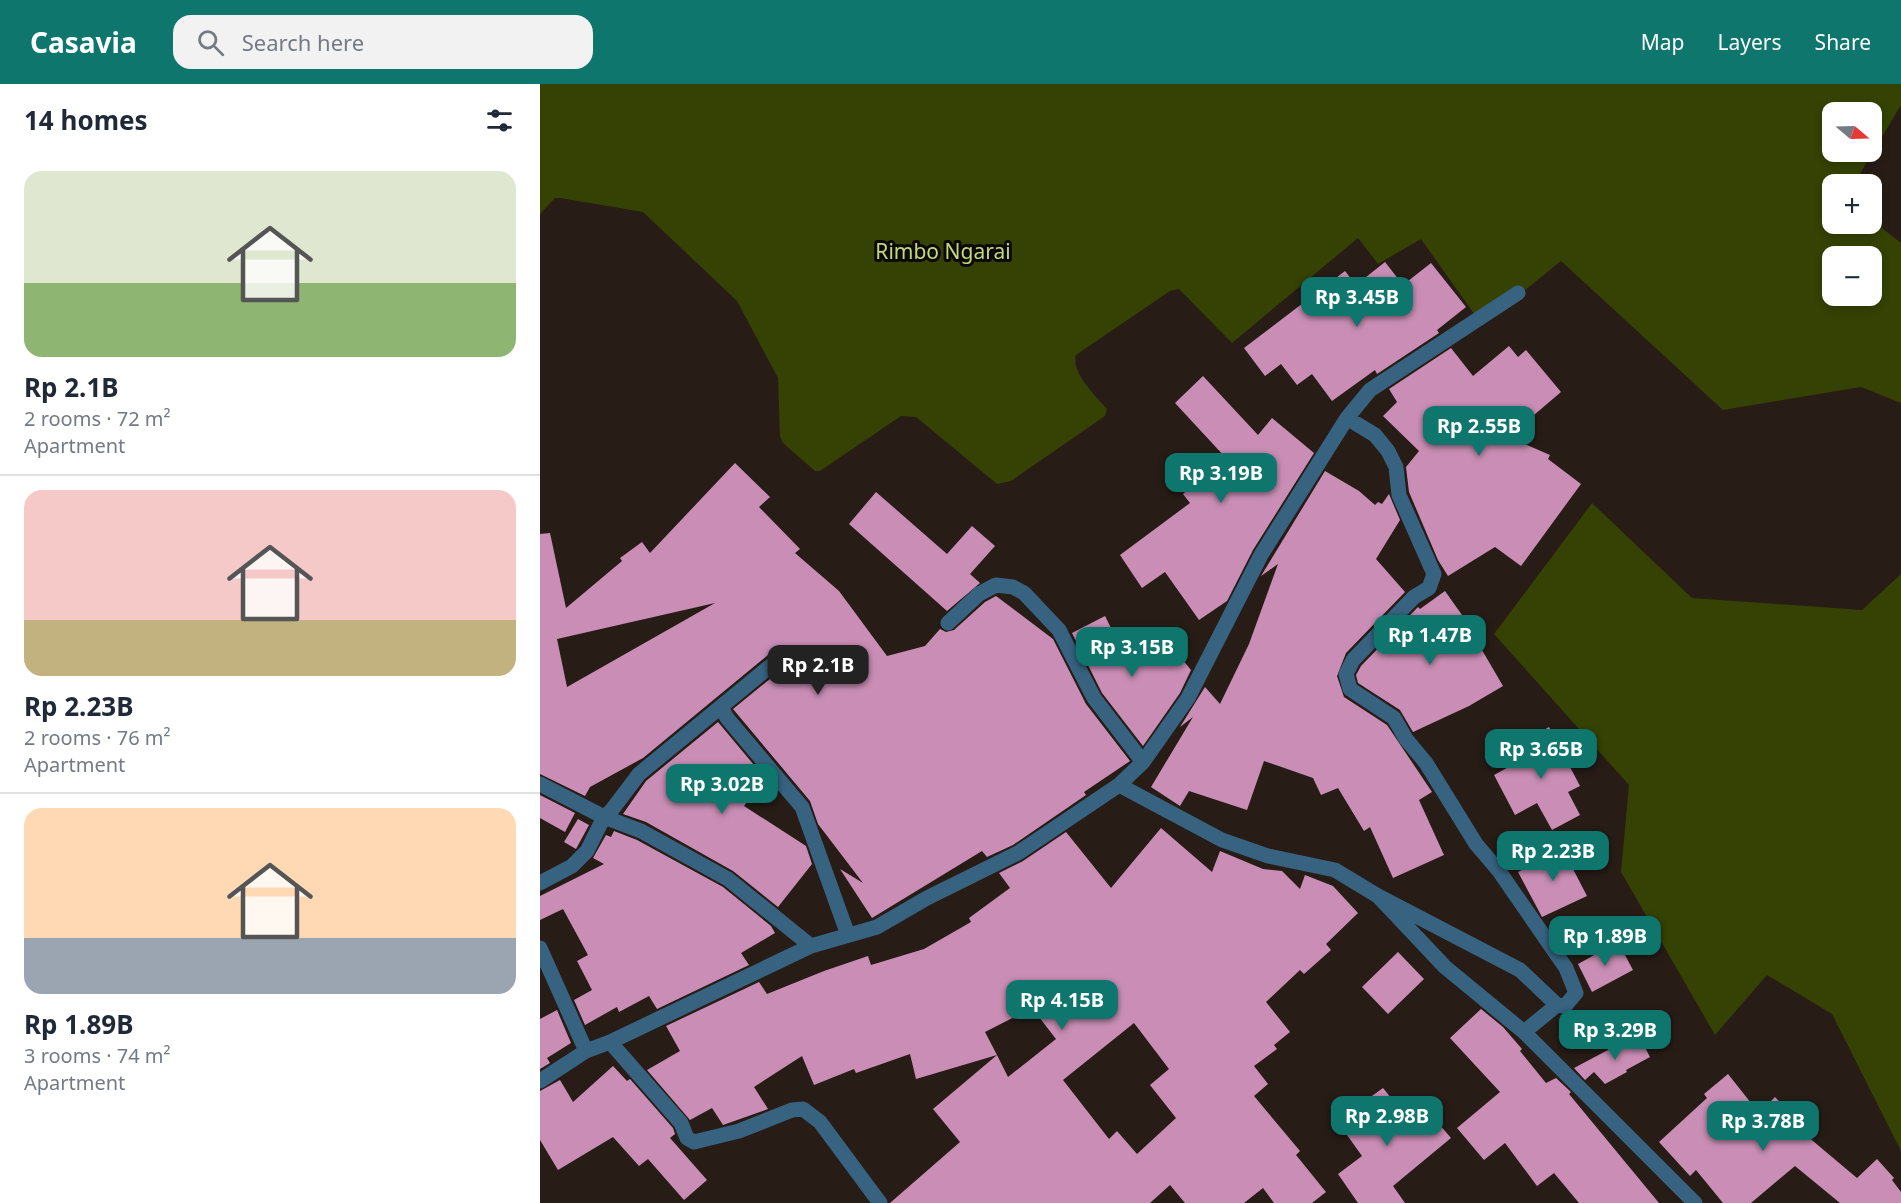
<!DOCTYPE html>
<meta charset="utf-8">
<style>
:root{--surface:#fff;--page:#f2f2f3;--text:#1f2937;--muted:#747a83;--line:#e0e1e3;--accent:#0f766e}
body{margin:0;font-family:"Noto Sans",sans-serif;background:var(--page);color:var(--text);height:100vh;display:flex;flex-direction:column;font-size:22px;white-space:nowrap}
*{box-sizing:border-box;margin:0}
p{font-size:20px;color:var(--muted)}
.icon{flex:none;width:33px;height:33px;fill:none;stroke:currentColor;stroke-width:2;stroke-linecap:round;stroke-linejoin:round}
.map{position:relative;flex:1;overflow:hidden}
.panel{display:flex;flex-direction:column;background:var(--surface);width:540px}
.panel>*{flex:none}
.needle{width:39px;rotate:109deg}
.controls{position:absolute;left:1282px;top:18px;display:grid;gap:12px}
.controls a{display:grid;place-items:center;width:60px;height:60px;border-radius:12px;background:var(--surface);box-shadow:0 3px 9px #0003;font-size:30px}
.price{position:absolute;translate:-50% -51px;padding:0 14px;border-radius:12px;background:var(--accent);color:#fff;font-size:20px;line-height:39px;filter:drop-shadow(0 2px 3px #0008)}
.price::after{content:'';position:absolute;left:50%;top:36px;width:18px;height:14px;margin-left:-9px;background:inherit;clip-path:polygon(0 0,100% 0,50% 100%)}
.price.current{background:#222;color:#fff}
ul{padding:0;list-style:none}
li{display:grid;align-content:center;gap:12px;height:318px;padding:0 24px}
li+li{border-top:2px solid var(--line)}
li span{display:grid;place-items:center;height:186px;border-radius:18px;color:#555}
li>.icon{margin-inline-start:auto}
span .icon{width:108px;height:108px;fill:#fffc;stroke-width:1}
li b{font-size:26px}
h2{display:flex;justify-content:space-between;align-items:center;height:72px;padding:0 24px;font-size:26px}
header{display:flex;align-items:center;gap:36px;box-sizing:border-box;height:84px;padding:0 30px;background:var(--accent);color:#fff}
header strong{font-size:28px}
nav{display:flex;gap:33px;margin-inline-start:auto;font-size:21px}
.search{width:420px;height:54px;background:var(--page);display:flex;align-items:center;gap:15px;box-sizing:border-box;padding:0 21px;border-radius:18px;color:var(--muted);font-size:22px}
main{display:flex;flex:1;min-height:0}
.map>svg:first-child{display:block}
</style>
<header>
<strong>Casavia</strong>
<div class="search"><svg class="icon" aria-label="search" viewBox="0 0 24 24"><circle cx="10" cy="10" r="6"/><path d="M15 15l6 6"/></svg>Search here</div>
<nav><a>Map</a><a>Layers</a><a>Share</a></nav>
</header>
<main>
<section class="panel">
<h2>14 homes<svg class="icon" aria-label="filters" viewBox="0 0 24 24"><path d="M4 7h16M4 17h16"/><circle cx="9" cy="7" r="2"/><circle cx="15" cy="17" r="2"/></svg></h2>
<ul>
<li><span style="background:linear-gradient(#dfe7d0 60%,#8fb573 0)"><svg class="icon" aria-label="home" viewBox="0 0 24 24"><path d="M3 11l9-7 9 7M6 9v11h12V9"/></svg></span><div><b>Rp 2.1B</b><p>2 rooms · 72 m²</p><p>Apartment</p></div></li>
<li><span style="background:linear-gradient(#f6c9c9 70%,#c2b280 0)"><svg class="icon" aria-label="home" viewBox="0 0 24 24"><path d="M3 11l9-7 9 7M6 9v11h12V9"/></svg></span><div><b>Rp 2.23B</b><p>2 rooms · 76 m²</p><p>Apartment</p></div></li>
<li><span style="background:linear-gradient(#ffd9b3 70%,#9aa5b1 0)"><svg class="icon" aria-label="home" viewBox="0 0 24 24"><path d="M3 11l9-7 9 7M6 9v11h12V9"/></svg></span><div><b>Rp 1.89B</b><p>3 rooms · 74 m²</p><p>Apartment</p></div></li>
</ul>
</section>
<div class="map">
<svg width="1361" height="1119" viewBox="0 0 1361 1119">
<rect width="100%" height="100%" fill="#271c16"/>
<!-- green -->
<path fill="#354203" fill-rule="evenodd" d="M 0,0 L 1361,0 L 1361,21 L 1321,88 L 1316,100 L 1293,100 L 1293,140 L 1332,140 L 1332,136 L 1361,159 L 1361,319 L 1321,303 L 1183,326 L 1021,177 L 942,241 L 881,155 L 838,180 L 818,154 L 692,259 L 639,205 L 630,207 L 536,271 C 531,289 556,312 567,325 L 565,332 L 471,397 L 457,400 L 376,333 L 361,332 L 280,387 L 275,387 L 243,359 L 240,353 L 238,294 L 197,217 L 103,128 L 20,114 L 15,114 L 0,130 ZM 1293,28 L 1332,28 L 1332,68 L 1293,68 ZM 1293,172 L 1332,172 L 1332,212 L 1293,212 Z
M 1052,419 L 1152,514 L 1322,526 L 1361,490 L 1361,1067 L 1292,930 L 1227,891 L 1175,951 L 1081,788 L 1089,701 L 954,550 Z"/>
<!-- building -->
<path fill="#ca8eb6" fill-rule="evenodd" d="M 845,178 L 863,201 L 891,179 L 926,223 L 897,246 L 899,249 L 837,290 L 835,286 L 792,317 L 772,290 L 757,301 L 741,280 L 725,292 L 704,264 L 805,187 L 816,201 Z
M 969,262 L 978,273 L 986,266 L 1021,308 L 968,353 L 1010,371 L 1008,375 L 1041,400 L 981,482 L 955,463 L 908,492 L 898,476 L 869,408 L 866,383 L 879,367 L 843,332 L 857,318 L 849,305 L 911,264 L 933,292 Z
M 663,292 L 718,351 L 732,334 L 774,369 L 713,466 L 687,517 L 659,536 L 625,488 L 602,504 L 580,471 L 650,419 L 643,410 L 685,373 L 635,319 Z
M 195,379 L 230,413 L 219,423 L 260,465 L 255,469 L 299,507 L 347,572 L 385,562 L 400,545 L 406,548 L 414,546 L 445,518 L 456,512 L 513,555 L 546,620 L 590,677 L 544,708 L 546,711 L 473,761 L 447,773 L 442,767 L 332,834 L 300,785 L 323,799 L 278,740 L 270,717 L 193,625 L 252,577 L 255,569 L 249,561 L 239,562 L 103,674 L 50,703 L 45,712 L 0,690 L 0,450 L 10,449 L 26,524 L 82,477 L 80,474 L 102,458 L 110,469 ZM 175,519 L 27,603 L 17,555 Z
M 785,387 L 819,407 L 835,421 L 838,418 L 842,420 L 849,410 L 860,436 L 836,475 L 865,508 L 806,569 L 797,592 L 804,613 L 847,641 L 892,708 L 879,716 L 904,771 L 853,794 L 830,743 L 824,747 L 798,704 L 781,711 L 773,694 L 724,677 L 707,726 L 649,707 L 640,722 L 611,703 L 653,633 L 640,643 L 665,603 L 680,620 L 709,560 L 738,480 L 721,492 Z
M 336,408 L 407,470 L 432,442 L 455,462 L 430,490 L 440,499 L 407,527 L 309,440 Z
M 905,507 L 934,548 L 932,549 L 963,602 L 929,622 L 873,648 L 860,626 L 818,599 L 816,591 L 821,582 L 878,523 L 880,525 Z
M 565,532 L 587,576 L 605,560 L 618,577 L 633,564 L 651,586 L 640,609 L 603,662 L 562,609 L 532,549 Z
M 178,638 L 224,693 L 204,722 L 266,762 L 272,780 L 238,823 L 193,787 L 106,738 L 83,730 L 106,697 Z
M 1009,643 L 1040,702 L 1028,708 L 1040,731 L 1012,746 L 997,719 L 975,731 L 954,691 L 985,674 L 978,661 Z
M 0,711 L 35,729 L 25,748 L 0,734 Z
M 38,735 L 49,741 L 36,765 L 24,758 Z
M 621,744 L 672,788 L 680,767 L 723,785 L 742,787 L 760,805 L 765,791 L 793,802 L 818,829 L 786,860 L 791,866 L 764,890 L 760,886 L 726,918 L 750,948 L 734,961 L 737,965 L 714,982 L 728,1000 L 714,1012 L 760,1067 L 756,1071 L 786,1108 L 772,1119 L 734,1119 L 723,1104 L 704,1119 L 645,1119 L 630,1101 L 610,1119 L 350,1119 L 420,1058 L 393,1025 L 457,971 L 468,993 L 516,955 L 492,924 L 445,948 L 457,971 L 376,995 L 370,970 L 316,989 L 314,985 L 274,1001 L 262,972 L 214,1003 L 228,1025 L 183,1041 L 172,1024 L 150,1036 L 107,986 L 140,967 L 126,942 L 219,898 L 227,910 L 284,887 L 328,872 L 331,881 L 384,865 L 431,838 L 429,834 L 470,804 L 459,789 L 483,777 L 526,748 L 571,804 ZM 594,939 L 629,985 L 610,1001 L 636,1034 L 597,1070 L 577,1047 L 569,1055 L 523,996 Z
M 74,747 L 97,756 L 183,803 L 231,842 L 235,849 L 201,869 L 209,881 L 117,925 L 109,912 L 79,928 L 77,923 L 45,941 L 34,916 L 52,906 L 37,877 L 48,871 L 23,825 L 0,836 L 0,812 L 64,780 L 53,774 L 66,751 L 71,753 Z
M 1026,762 L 1037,783 L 1033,785 L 1047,812 L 1002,833 L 978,788 Z
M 1078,858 L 1093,886 L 1052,908 L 1038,880 Z
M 858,868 L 884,895 L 848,930 L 822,903 Z
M 941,925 L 963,943 L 982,965 L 980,967 L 1006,999 L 1016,994 L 1031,1008 L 1029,1010 L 1119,1119 L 1039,1119 L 1014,1089 L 997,1102 L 965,1059 L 944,1076 L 917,1044 L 960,1008 L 910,954 Z
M 17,926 L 31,959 L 7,974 L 10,979 L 0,985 L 0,935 Z
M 1098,950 L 1110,973 L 1086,986 L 1087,988 L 1065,1000 L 1054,988 L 1045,996 L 1034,984 Z
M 73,982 L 87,997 L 90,995 L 133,1044 L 135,1050 L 130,1054 L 167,1096 L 144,1116 L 108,1075 L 99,1082 L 73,1053 L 18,1086 L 0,1056 L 0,1007 L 20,996 L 33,1018 Z
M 1188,990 L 1219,1029 L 1235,1013 L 1270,1049 L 1267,1052 L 1317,1094 L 1337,1075 L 1354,1094 L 1352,1096 L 1361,1108 L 1361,1119 L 1300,1119 L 1255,1082 L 1211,1119 L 1183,1119 L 1156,1086 L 1150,1092 L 1119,1058 L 1167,1014 L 1164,1010 Z
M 843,1004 L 865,1031 L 880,1018 L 911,1054 L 853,1102 L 865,1119 L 818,1119 L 798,1090 L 822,1072 L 797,1037 Z"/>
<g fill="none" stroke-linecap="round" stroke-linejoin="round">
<!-- minor -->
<path stroke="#376380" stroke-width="15" d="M 807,334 L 835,351 L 848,367 L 856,383 L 859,411 L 894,490 L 889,504 L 874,513 L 813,576 L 806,590 L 810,605 L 854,634 L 866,655 L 886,679 L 936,760 L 959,787 L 1026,884 L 1036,909 L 1025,922 L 1017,921 L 980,886 L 838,812
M 408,539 L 439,510 L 456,501 L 473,503 L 484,509 L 519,546 L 554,614 L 603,678
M 181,623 L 187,634 L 262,723 L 308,851
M 0,700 L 64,733 L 101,747 L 188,795 L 271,862
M 579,701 L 682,756 L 728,772 L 795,786 L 838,812 L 905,883 L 984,948 L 1155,1119
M 0,799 L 32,782 L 47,767 L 64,733 L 71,727 L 99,690 L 245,570
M 0,864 L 46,967
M 984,948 L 1017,921
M 70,958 L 141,1039 L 147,1054 L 154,1058 L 199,1047 L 252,1026 L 263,1025 L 280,1038 L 340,1119
M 0,997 L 46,967 L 70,958 L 271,862 L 337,843 L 387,814 L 478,769 L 579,701 L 603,678 L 648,614 L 721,471 L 807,334 L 830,306 L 978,209"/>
</g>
<g text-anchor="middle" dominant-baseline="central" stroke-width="6" stroke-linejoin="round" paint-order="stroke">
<!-- park labels -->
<g font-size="21" fill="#c1d97e" stroke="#0c0806">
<text x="403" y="167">Rimbo Ngarai</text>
</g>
</g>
</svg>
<div class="controls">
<a><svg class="needle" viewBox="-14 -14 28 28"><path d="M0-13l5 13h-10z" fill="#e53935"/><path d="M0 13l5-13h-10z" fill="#747a83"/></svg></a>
<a>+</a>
<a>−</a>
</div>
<b class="price" style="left:817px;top:244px">Rp 3.45B</b>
<b class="price" style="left:939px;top:373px">Rp 2.55B</b>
<b class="price" style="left:681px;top:420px">Rp 3.19B</b>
<b class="price" style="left:890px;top:582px">Rp 1.47B</b>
<b class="price" style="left:592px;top:594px">Rp 3.15B</b>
<b class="price current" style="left:278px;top:612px">Rp 2.1B</b>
<b class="price" style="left:1001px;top:696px">Rp 3.65B</b>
<b class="price" style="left:182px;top:731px">Rp 3.02B</b>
<b class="price" style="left:1013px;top:798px">Rp 2.23B</b>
<b class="price" style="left:1065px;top:883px">Rp 1.89B</b>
<b class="price" style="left:522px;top:947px">Rp 4.15B</b>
<b class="price" style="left:1075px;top:977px">Rp 3.29B</b>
<b class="price" style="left:847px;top:1063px">Rp 2.98B</b>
<b class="price" style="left:1223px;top:1068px">Rp 3.78B</b>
</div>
</main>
